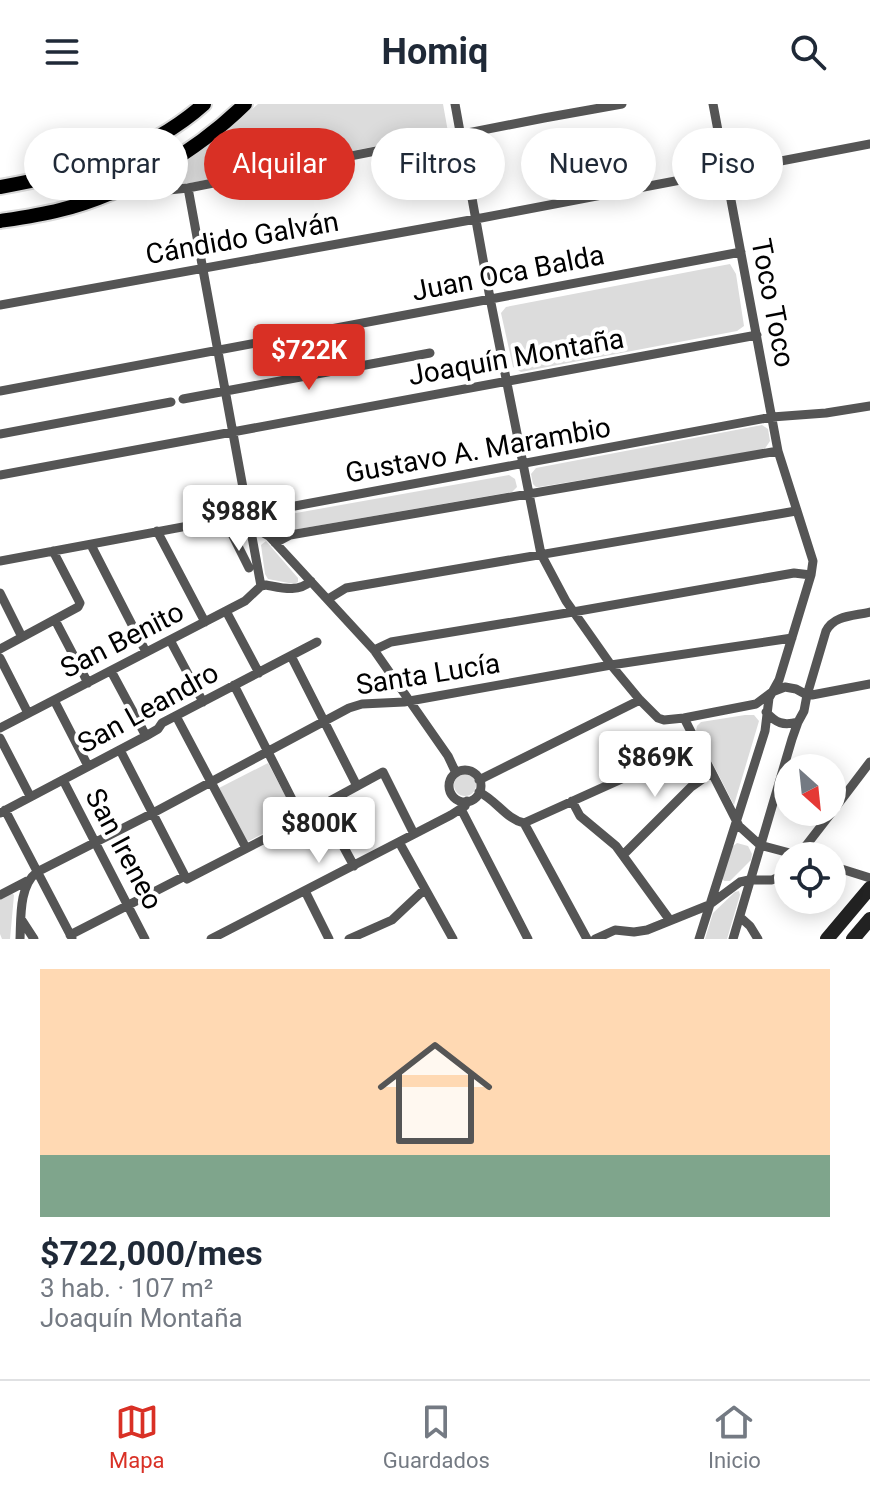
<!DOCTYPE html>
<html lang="es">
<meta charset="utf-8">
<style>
:root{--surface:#fff;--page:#f2f2f3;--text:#1f2937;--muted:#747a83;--line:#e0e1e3;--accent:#d93025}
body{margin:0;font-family:Roboto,sans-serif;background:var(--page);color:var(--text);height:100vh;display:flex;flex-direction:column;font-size:30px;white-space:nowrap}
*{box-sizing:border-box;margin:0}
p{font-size:26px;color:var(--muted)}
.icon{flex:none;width:44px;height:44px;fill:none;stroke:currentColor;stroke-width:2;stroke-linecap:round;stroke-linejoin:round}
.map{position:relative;height:835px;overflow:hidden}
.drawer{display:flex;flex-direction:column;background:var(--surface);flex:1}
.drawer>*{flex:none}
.hud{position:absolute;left:24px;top:24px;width:822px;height:72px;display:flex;gap:16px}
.needle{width:52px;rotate:153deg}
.fabs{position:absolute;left:774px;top:650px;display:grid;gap:16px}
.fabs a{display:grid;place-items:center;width:72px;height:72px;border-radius:50%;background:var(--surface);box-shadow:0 4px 20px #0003;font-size:40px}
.price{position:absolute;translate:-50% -68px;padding:0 18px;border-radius:8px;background:#fff;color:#222;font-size:26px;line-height:52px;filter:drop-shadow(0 2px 4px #0008)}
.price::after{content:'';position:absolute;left:50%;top:48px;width:24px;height:18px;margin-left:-12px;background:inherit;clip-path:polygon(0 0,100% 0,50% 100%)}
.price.current{background:var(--accent);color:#fff}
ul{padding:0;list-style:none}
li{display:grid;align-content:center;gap:16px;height:424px;padding:0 40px}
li+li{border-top:2px solid var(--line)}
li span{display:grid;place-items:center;height:248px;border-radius:0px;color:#555}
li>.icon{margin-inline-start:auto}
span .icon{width:144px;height:144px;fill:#fffc;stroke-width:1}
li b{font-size:34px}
.chip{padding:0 28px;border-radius:36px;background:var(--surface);box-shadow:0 4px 20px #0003;font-size:28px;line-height:72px}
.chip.current{background:var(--accent);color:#fff}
header{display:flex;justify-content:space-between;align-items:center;height:104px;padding:0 40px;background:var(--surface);font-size:36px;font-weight:700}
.tabs{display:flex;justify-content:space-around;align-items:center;height:112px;border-top:2px solid var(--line);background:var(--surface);font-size:22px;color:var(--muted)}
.tabs a{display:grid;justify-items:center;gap:4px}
.tabs .current{color:var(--accent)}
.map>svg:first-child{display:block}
</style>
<header><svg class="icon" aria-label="menu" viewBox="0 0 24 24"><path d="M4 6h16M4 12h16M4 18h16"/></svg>Homiq<svg class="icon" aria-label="search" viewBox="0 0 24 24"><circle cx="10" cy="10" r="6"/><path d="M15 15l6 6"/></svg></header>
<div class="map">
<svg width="870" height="835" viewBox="0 0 870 835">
<rect width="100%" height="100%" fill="#fff"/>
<!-- green -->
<path fill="#dcdcdc" d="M 258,0 L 443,0 L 448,28 L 175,82 L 123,89 L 171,66 L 223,31 Z
M 730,160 L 736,170 L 744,222 L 737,227 L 521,268 L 513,263 L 501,209 L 506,203 Z
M 762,321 L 768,325 L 770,337 L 764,346 L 539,383 L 536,383 L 533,380 L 531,370 L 536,364 Z
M 509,371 L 515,375 L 517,383 L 512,388 L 275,429 L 272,428 L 266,419 L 268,414 Z
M 266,437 L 298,474 L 298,478 L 294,480 L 268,475 L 265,470 L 261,441 Z
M 745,611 L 754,611 L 759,617 L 734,701 L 696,627 L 697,622 L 701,618 Z
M 268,659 L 296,712 L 247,738 L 219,684 Z
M454 681a11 11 0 1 1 22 0a11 11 0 1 1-22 0Z
M 737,739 L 748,742 L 752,750 L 751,756 L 730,777 L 724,777 L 722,774 L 732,743 Z
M 739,787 L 740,791 L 727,835 L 705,835 L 713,809 L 735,788 Z
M 12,789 L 14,791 L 10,835 L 2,835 L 0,830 L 0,795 Z"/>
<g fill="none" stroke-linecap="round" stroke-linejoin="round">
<defs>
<path id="primary" d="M 0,83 C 73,70 147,51 204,0
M 0,117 C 20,114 41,111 60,106 C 126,90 197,47 245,0"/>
</defs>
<!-- primary casing -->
<use href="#primary" stroke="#dbdbdb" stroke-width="18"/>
<!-- street -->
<path stroke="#555" stroke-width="9" d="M 455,0 L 490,194 L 541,450 L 566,497 L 611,561 L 640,596 L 658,614 L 664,616 L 684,614 L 756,600 L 772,588 L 785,583 L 796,585 L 807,591 L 812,591 L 870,580
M 188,84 L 261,482
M 111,92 L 188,84 L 544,14 L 622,0
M 0,201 L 476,115 L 870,40
M 0,287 L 741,148
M 183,295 L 430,249
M 0,330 L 171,298
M 0,371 L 757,231
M 224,414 L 249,464
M 252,425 L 258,426 L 269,432 L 374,546 L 448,652 L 456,669
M 157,427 L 205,518
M 275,439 L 290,431 L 778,347
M 91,441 L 146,548
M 0,457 L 772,313 L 826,309 L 870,302
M 261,482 L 266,481 C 282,484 298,489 311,477
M 0,489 L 22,533
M 328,495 L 346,484 L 796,407
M 226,507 L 259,569
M 55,516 L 88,579
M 170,536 L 203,598
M 0,545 L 78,503 L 80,499 L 53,447
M 374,546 L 391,538 L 573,508 L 794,469 L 811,471
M 291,552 L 357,682
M 0,554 L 28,609
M 111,567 L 146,632
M 234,581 L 302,715
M 54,596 L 88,662
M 766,608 C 776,619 783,622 798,618
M 176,612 L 246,744
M 684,614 L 739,722 L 760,741 L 801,752
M 0,624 L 245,497 L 261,482
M 0,634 L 30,692
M 120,646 L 185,772
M449 682a16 16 0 1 1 32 0a16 16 0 1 1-32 0Z
M 63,676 L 145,835
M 479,676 L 640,596
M 479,688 C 496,696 506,715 524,719 L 697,641
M 572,697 L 580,712 L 616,742 L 669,815
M 323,705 L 354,762
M 461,705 L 528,835
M 5,706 L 72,834
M 832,708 L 870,658
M 0,709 L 146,632 L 158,625 L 162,619 L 317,538
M 524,719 L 587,835
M 399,738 L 453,835
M 623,751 L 691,683 L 711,669
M 798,752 L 832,708
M 832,762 L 870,774
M 305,787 L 329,835
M 0,791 L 27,777
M 740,813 L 750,822 L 758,835
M 21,815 L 34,835
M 70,831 L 185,772 L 187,775 L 323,705 L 328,698 L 383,668 L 414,730
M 20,835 C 21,813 19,782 37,768 L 153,709 L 349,604 L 362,600 L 404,598 L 611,561 L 792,534
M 211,835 L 451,711 L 465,702 L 467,697
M 349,835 L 392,816 L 425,785
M 595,835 L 615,826 L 634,828 L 647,826 L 709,801 L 740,778 L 749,776 L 772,776 L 785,770 L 788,765
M 699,835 L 765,627 L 769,594 L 779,576 L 811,471 L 813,457 L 778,347 L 713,0
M 733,835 L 792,635 L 798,618 L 804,607 L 807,591 L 826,527 C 834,511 854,512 870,508"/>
<!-- secondary -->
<path stroke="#222" stroke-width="14" d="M 827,835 L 870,784
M 853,835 L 870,815"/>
<!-- primary -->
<use href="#primary" stroke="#000" stroke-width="14"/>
</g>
<g text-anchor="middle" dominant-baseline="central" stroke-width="8" stroke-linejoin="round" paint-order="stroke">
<!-- street labels -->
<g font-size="28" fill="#000" stroke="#fff">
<text transform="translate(242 134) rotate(-10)">Cándido Galván</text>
<text transform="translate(508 169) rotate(-11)">Juan Oca Balda</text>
<text transform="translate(773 199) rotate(79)">Toco Toco</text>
<text transform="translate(516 253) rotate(-10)">Joaquín Montaña</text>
<text transform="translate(478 346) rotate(-10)">Gustavo A. Marambio</text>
<text transform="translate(122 536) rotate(-27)">San Benito</text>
<text transform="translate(428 570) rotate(-9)">Santa Lucía</text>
<text transform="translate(148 604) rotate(-29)">San Leandro</text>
<text transform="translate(124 745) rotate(62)">San Ireneo</text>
</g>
</g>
</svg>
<div class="fabs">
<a><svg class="needle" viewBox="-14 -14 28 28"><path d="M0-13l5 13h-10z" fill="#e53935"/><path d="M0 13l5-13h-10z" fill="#747a83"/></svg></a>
<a><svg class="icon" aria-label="locate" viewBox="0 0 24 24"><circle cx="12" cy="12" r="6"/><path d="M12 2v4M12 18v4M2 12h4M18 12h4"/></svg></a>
</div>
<b class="price current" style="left:309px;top:288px">$722K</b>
<b class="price" style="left:239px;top:449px">$988K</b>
<b class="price" style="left:655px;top:695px">$869K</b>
<b class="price" style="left:319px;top:761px">$800K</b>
<div class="hud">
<a class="chip">Comprar</a>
<a class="chip current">Alquilar</a>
<a class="chip">Filtros</a>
<a class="chip">Nuevo</a>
<a class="chip">Piso</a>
</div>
</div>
<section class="drawer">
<ul>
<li><span style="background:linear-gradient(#ffd9b3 75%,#7fa58c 0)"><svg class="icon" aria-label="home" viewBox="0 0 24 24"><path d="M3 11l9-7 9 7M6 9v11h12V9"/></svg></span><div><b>$722,000/mes</b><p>3 hab. · 107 m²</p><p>Joaquín Montaña</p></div></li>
</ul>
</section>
<nav class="tabs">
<a class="current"><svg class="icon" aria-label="map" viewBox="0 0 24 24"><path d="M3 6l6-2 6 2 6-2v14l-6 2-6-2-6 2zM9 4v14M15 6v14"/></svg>Mapa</a>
<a><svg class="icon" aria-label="saved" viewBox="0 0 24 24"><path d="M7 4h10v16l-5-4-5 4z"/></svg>Guardados</a>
<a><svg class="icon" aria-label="home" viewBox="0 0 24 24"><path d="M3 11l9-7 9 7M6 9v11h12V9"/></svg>Inicio</a>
</nav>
